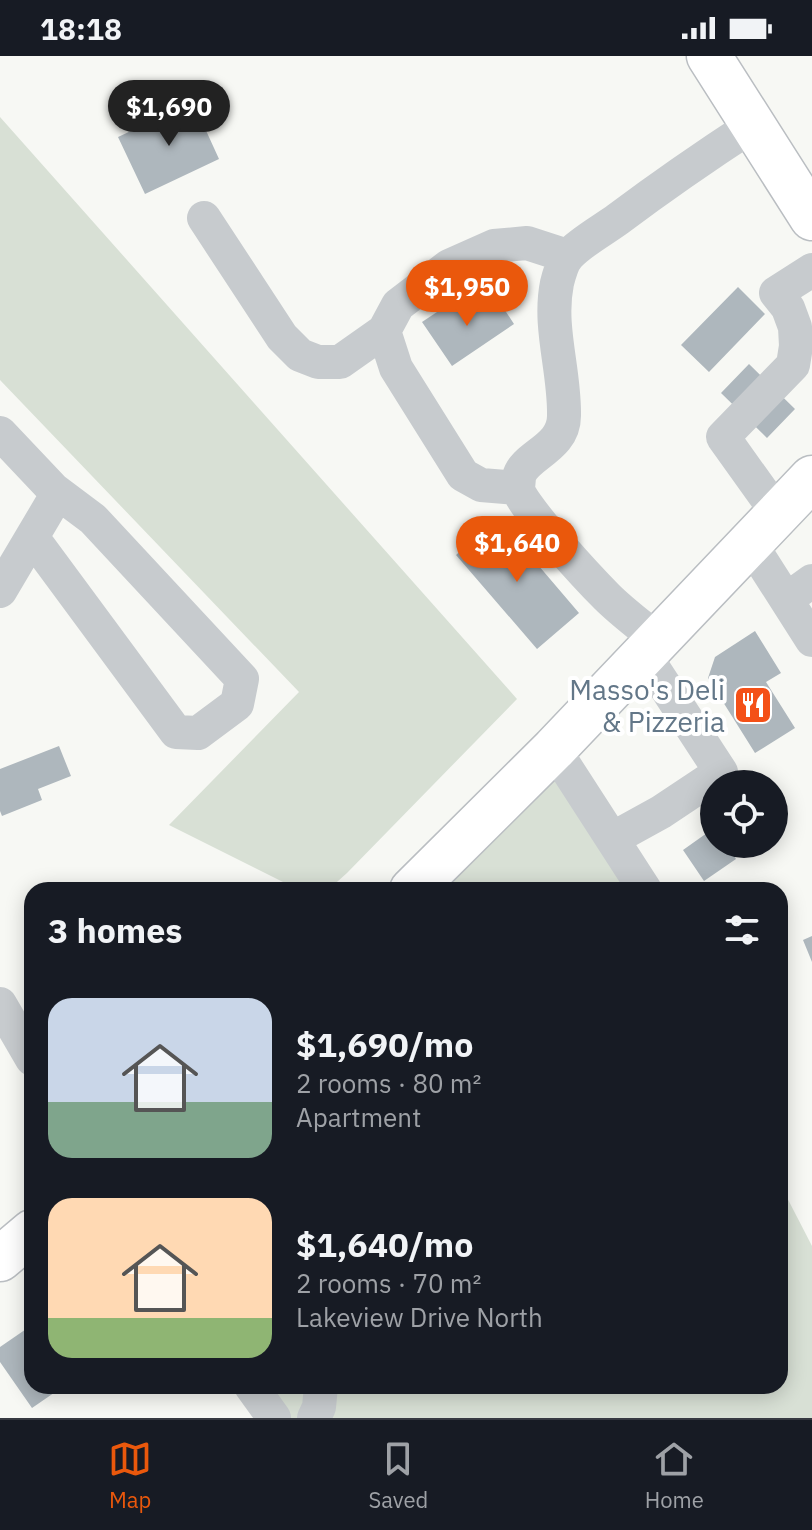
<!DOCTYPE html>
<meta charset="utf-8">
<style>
:root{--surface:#171b24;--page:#20242c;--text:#f1f3f6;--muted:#9ea1a6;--line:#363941;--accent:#ea580c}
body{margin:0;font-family:"IBM Plex Sans",sans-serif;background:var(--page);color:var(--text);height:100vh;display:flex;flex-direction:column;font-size:30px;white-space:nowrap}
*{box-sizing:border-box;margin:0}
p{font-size:26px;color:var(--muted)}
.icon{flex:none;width:44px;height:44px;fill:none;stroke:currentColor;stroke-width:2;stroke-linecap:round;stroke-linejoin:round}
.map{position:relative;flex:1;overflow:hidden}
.details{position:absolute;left:24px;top:826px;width:764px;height:512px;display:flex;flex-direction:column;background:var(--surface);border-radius:24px;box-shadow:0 4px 20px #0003}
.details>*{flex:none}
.buttons{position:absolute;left:700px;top:714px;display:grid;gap:16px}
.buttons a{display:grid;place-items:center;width:88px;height:88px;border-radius:50%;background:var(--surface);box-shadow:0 4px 20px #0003;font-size:40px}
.price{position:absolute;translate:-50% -68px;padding:0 18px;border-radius:28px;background:var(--accent);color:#fff;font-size:26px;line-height:52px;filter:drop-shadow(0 2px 4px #0008)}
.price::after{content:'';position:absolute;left:50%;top:48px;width:24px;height:18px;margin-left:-12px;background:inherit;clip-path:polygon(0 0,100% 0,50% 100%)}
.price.current{background:#222;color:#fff}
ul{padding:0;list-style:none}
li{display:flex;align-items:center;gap:24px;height:200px;padding:0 24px}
li span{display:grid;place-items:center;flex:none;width:224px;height:160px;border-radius:24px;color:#555}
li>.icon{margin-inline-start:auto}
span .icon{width:96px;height:96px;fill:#fffc;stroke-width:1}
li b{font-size:34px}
h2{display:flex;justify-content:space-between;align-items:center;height:96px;padding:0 24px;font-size:34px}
.status{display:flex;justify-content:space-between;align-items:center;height:56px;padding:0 40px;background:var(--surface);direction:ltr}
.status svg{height:22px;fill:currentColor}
.tabs{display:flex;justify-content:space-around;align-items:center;height:112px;border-top:2px solid var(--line);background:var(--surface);font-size:22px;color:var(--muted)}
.tabs a{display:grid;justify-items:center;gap:4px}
.tabs .current{color:var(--accent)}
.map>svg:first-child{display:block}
</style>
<div class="status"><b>18:18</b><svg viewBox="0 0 49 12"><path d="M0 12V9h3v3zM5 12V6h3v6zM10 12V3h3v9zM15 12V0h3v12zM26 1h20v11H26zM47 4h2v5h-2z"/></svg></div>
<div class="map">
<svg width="812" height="1362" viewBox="0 0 812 1362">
<rect width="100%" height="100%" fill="#f7f8f4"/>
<!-- green -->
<path fill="#d8e0d5" d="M 0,61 L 517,643 L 347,817 L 328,834 L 299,834 L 169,769 L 299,636 L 0,324 Z
M 554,693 L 627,834 L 404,834 Z
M 780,1128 L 812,1190 L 812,1362 L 274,1362 L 251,1330 L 780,1330 Z"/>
<!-- building -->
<path fill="#aeb7bd" d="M 193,46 L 219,103 L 145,138 L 118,81 Z
M 738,231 L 765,258 L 709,316 L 681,289 Z
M 495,239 L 514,268 L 452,310 L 422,266 L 455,244 L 465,259 Z
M 749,308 L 795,353 L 767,382 L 721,337 Z
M 498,462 L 579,557 L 537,593 L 456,499 Z
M 755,575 L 781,617 L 766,626 L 795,672 L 755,697 L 708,622 L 715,601 Z
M 59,690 L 71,720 L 38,733 L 42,744 L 2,760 L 0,755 L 0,713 Z
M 714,772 L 714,788 L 726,788 L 736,803 L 704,825 L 683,794 Z
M 812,880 L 812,906 L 803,884 Z
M 32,1269 L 32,1330 L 64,1330 L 32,1352 L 0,1306 L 0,1291 Z"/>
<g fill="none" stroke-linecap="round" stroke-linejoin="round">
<defs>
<path id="major" d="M 709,0 L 812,162
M 412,834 L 554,693 L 812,422
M 0,1203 L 32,1176"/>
</defs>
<!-- major casing -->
<use href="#major" stroke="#babec2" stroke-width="47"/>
<!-- minor -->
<path stroke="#c7cbce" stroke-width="34" d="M 204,162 L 282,281 L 300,299 L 318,306 L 340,306 L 384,275
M 0,377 L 53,433 L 93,463 L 242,623 L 237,648 L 198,677 L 176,676 L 32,481
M 518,432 L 481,429 L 463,419 L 396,312 L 384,275 L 398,249 L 449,210 L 494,190 L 527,187 L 567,200
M 778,458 L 723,381 L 793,309 L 796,290 L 795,271 L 788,252 L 776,237 L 812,214
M 750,487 L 812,584
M 0,535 L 58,437
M 787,543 L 812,525
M 658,584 C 641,570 622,556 607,541 C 591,525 522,451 518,433 C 518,432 519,422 519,421 C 524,399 564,393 564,360 C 565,315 548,271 557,227 C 559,219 563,205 569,199 C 581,186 603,174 618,163 C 662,130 707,99 753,69
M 554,693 L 645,834
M 612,783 L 661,756 L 721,716 L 644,598
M 0,948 L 32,1003
M 251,1330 L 274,1362
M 314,1362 L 319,1351 L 321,1330"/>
<!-- major -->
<use href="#major" stroke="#fff" stroke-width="44"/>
</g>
<!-- icons -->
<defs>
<symbol id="restaurant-square" viewBox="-11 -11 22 22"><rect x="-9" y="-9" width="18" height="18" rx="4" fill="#f45017" stroke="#fff"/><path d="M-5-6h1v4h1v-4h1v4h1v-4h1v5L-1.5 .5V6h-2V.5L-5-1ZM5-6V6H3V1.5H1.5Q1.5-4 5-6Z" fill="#fff"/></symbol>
</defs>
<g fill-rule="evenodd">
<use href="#restaurant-square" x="731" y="627" width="44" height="44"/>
</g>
<g text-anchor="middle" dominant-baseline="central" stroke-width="8" stroke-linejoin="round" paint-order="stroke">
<!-- poi labels -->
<g font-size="28" fill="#637788" stroke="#fff" text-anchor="end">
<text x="725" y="633">Masso's Deli<tspan x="725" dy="32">&amp; Pizzeria</tspan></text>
</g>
</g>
</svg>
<div class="buttons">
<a><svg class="icon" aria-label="locate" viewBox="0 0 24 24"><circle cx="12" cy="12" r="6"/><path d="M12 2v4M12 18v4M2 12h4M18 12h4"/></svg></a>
</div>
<b class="price current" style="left:169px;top:92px">$1,690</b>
<b class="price" style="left:467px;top:272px">$1,950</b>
<b class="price" style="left:517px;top:528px">$1,640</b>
<section class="details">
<h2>3 homes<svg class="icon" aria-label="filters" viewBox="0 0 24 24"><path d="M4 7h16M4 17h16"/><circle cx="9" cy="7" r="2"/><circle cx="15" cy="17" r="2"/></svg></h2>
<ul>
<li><span style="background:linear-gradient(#c9d6e8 65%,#7fa58c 0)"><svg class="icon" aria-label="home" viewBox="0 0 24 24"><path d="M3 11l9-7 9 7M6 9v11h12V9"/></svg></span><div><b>$1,690/mo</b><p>2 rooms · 80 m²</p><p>Apartment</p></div></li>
<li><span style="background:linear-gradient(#ffd9b3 75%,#8fb573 0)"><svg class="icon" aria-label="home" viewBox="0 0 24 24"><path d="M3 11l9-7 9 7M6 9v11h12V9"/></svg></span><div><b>$1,640/mo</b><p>2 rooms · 70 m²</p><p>Lakeview Drive North</p></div></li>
</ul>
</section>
</div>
<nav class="tabs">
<a class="current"><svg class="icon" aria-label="map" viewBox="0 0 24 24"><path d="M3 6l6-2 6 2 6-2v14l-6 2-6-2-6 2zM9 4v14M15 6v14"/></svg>Map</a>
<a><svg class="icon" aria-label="saved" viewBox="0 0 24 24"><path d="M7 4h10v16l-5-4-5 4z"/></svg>Saved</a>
<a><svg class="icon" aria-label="home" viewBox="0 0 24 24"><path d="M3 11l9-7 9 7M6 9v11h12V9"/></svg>Home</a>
</nav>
